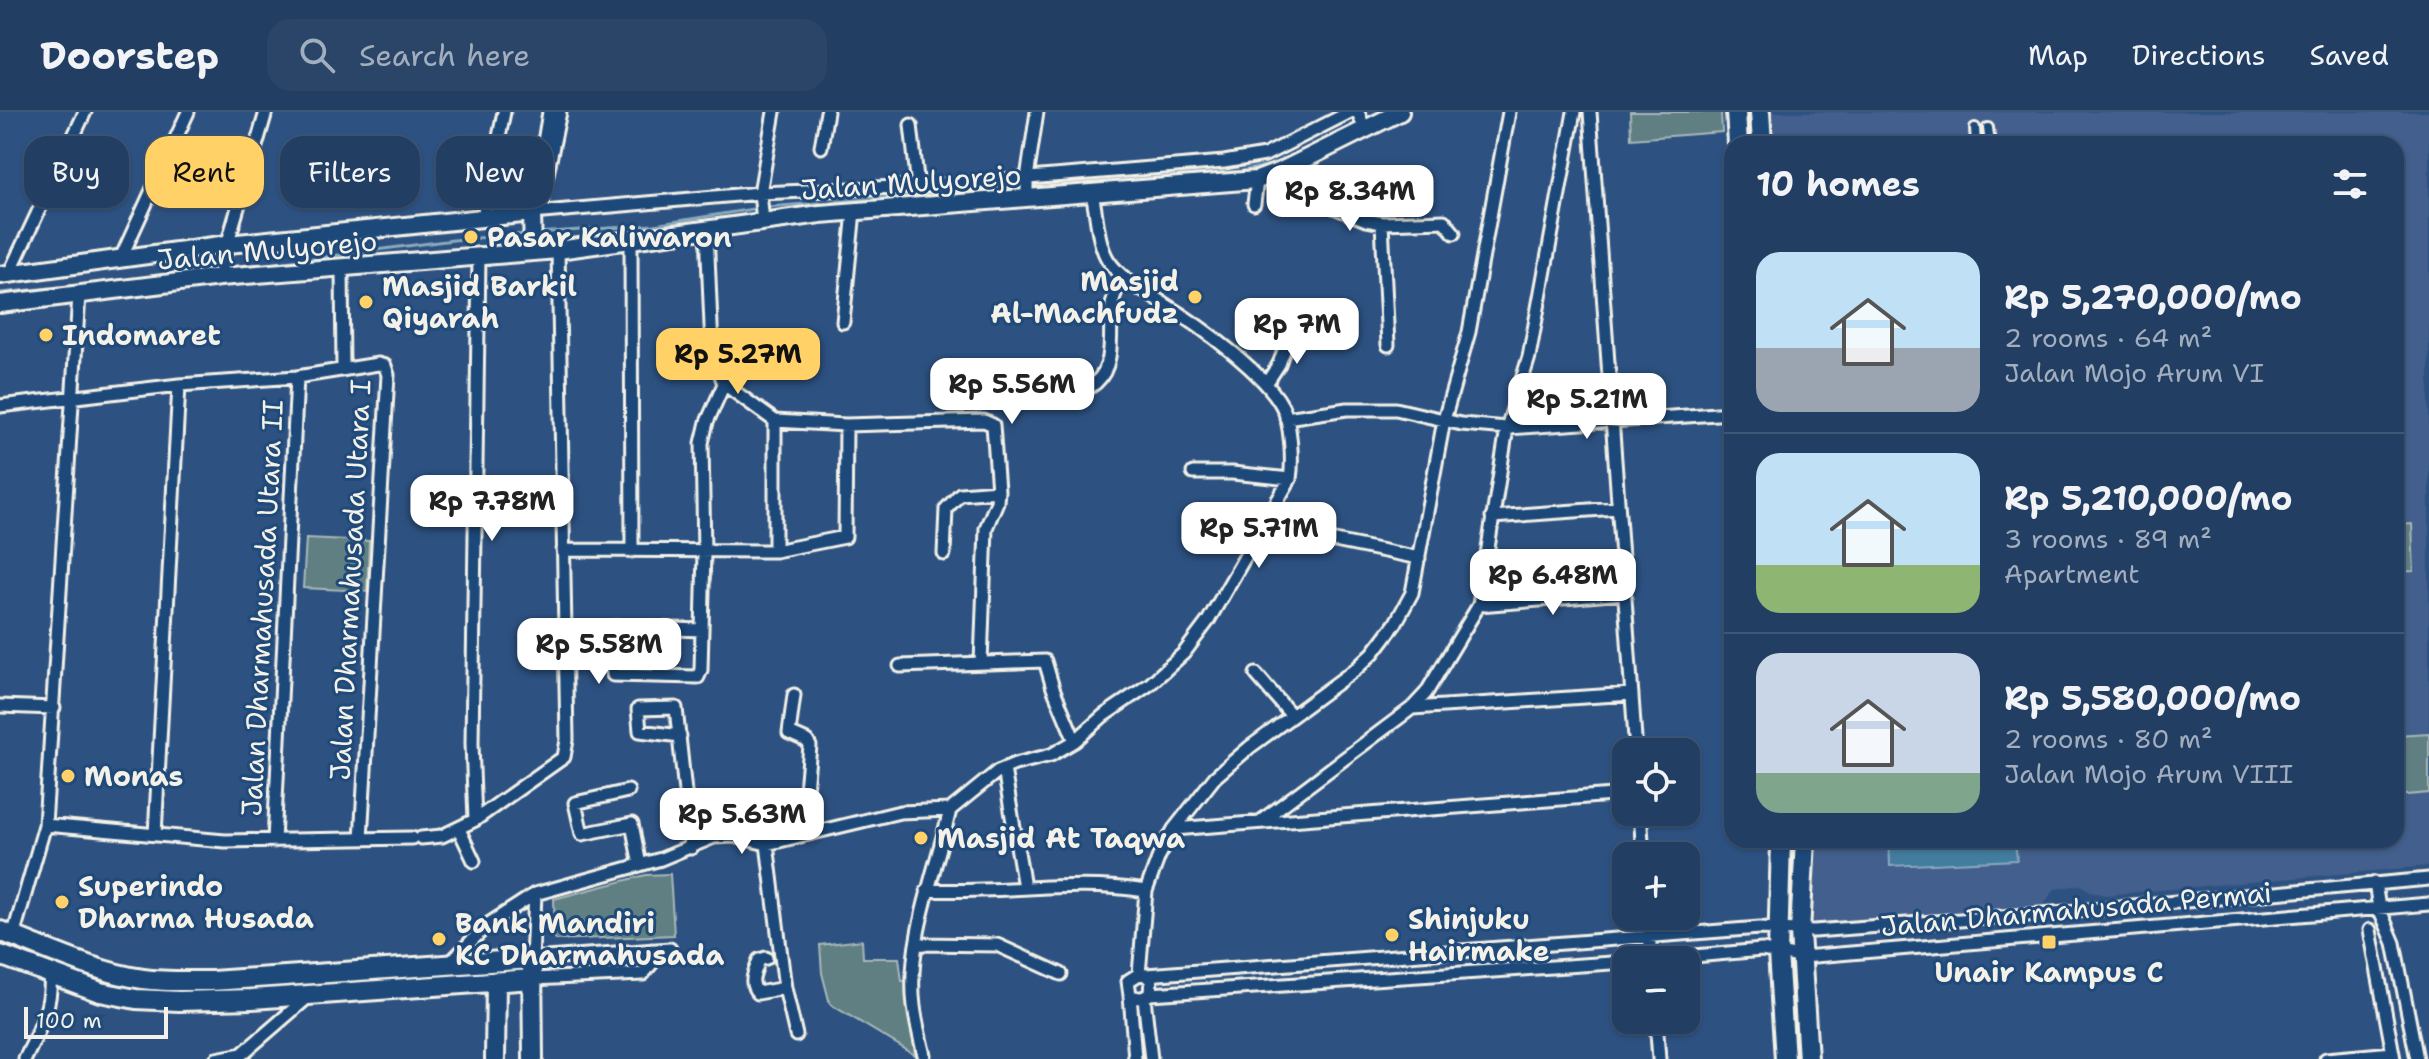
<!DOCTYPE html>
<meta charset="utf-8">
<style>
:root{--surface:#223e62;--page:#2a4568;--text:#f1f3f6;--muted:#a2aebe;--line:#3f5777;--accent:#ffd166}
body{margin:0;font-family:"Shantell Sans",sans-serif;background:var(--page);color:var(--text);height:100vh;display:flex;flex-direction:column;font-size:30px;white-space:nowrap}
*{box-sizing:border-box;margin:0}
p{font-size:26px;color:var(--muted)}
.icon{flex:none;width:44px;height:44px;fill:none;stroke:currentColor;stroke-width:2;stroke-linecap:round;stroke-linejoin:round}
.map{position:relative;flex:1;overflow:hidden}
.sheet{position:absolute;left:1724px;top:24px;width:680px;height:712px;display:flex;flex-direction:column;background:var(--surface);border-radius:24px;box-shadow:0 2px 6px #0004,0 0 0 2px var(--line)}
.sheet>*{flex:none}
.hud{position:absolute;left:24px;top:24px;width:760px;height:72px;display:flex;gap:16px}
.controls{position:absolute;left:1612px;top:626px;display:grid;gap:16px}
.controls a{display:grid;place-items:center;width:88px;height:88px;border-radius:16px;background:var(--surface);box-shadow:0 2px 6px #0004,0 0 0 2px var(--line);font-size:40px}
.scale{position:absolute;left:24px;bottom:20px;width:144px;box-sizing:border-box;padding-left:8px;border:4px solid #f4f1e8;border-top:0;font-size:22px;line-height:28px;white-space:nowrap;color:#f4f1e8;-webkit-text-stroke:6px #1f4a7a;paint-order:stroke}
.price{position:absolute;translate:-50% -68px;padding:0 18px;border-radius:16px;background:#fff;color:#222;font-size:26px;line-height:52px;filter:drop-shadow(0 2px 4px #0008)}
.price::after{content:'';position:absolute;left:50%;top:48px;width:24px;height:18px;margin-left:-12px;background:inherit;clip-path:polygon(0 0,100% 0,50% 100%)}
.price.current{background:var(--accent);color:#111}
ul{padding:0;list-style:none}
li{display:flex;align-items:center;gap:24px;height:200px;padding:0 32px}
li+li{border-top:2px solid var(--line)}
li span{display:grid;place-items:center;flex:none;width:224px;height:160px;border-radius:24px;color:#555}
li>.icon{margin-inline-start:auto}
span .icon{width:96px;height:96px;fill:#fffc;stroke-width:1}
li b{font-size:34px}
h2{display:flex;justify-content:space-between;align-items:center;height:96px;padding:0 32px;font-size:34px}
.pill{padding:0 28px;border-radius:24px;background:var(--surface);box-shadow:0 2px 6px #0004,0 0 0 2px var(--line);font-size:28px;line-height:72px}
.pill.current{background:var(--accent);color:#111}
header{display:flex;align-items:center;gap:48px;box-sizing:border-box;height:112px;padding:0 40px;background:var(--surface);border-bottom:2px solid var(--line)}
header strong{font-size:38px}
nav{display:flex;gap:44px;margin-inline-start:auto;font-size:28px}
.search{width:560px;height:72px;background:var(--page);display:flex;align-items:center;gap:20px;box-sizing:border-box;padding:0 28px;border-radius:24px;color:var(--muted);font-size:30px}
.map>svg:first-child{display:block}
</style>
<header>
<strong>Doorstep</strong>
<div class="search"><svg class="icon" aria-label="search" viewBox="0 0 24 24"><circle cx="10" cy="10" r="6"/><path d="M15 15l6 6"/></svg>Search here</div>
<nav><a>Map</a><a>Directions</a><a>Saved</a></nav>
</header>
<div class="map">
<svg width="2429" height="947" viewBox="0 0 2429 947">
<rect width="100%" height="100%" fill="#2d5282"/>
<filter id="ink" filterUnits="userSpaceOnUse"><feTurbulence type="fractalNoise" baseFrequency=".0125" numOctaves="2"/><feDisplacementMap in="SourceGraphic" scale="16" xChannelSelector="R" yChannelSelector="G"/><feConvolveMatrix kernelMatrix="1 2 1 2 8 2 1 2 1" color-interpolation-filters="sRGB"/></filter>
<g filter="url(#ink)">
<!-- built -->
<path fill="#425f8d" d="M 1770,0 L 2429,0 L 2429,754 L 2105,783 L 2090,779 L 2081,773 L 2055,777 L 2043,793 L 1821,814 L 1815,812 L 1810,797 L 1813,728 L 2396,728 L 2396,32 L 1773,32 Z"/>
<!-- green -->
<path fill="#5e7f83" stroke="#a9b8b6" stroke-width="2" d="M 1630,0 L 1721,0 L 1722,20 L 1631,27 Z
M 2412,412 L 2414,459 L 2396,460 L 2396,413 Z
M 306,426 L 369,429 L 367,479 L 303,476 Z
M 2429,621 L 2429,681 L 2396,684 L 2396,623 Z
M 670,762 L 674,823 L 555,828 L 554,787 L 646,763 Z
M 862,828 L 863,846 L 899,846 L 902,869 L 908,869 L 907,885 L 915,943 L 830,892 L 822,861 L 820,833 Z"/>
<!-- water -->
<path fill="#437b9e" stroke="#8aaabc" stroke-width="2" d="M 1889,728 L 2015,728 L 2017,748 L 1890,754 Z"/>
<g fill="none" stroke-linecap="round" stroke-linejoin="round">
<!-- stream -->
<path stroke="#8aaabc" stroke-width="3" d="M 1030,75 L 1242,59 L 1270,53 L 1299,42
M 767,95 L 1022,75
M 536,121 L 654,113 L 759,96
M 246,155 L 453,128 L 525,122
M 0,181 L 139,167"/>
<defs>
<path id="pedestrian" d="M 1975,16 L 1976,32
M 1988,16 L 1990,32"/>
<path id="minor" d="M 549,0 L 532,101 L 760,81 L 942,73 L 1224,50 L 1265,43 L 1350,0
M 1358,0 L 1365,18
M 1590,0 L 1636,640
M 911,13 L 918,75
M 821,35 L 827,0
M 1262,66 L 1366,108 L 1382,111 L 1444,109 L 1454,121
M 1027,87 L 1027,66 L 1037,0
M 1254,92 L 1257,68
M 539,101 L 560,0
M 483,105 L 504,0
M 763,109 L 760,81 L 774,0
M 1382,111 L 1388,233
M 631,130 L 632,439
M 120,148 L 188,0
M 342,157 L 343,256
M 9,162 L 85,0
M 220,165 L 225,140 L 266,0
M 843,210 L 854,99
M 724,272 L 775,309 L 846,313 L 984,309 L 993,313 L 998,379 L 997,390 L 986,416 L 981,551
M 1266,272 L 1279,252 L 1292,217
M 1003,275 C 1040,285 1100,295 1109,245 C 1114,216 1104,191 1124,166
M 0,294 L 179,273 L 297,265 L 378,252 L 385,254 L 388,263 L 361,727
M 1286,306 L 1347,297 L 1396,297 L 1461,312 L 1507,316 L 1732,301
M 775,309 L 775,439
M 1193,361 L 1232,361 L 1290,367
M 1492,405 L 1617,396
M 1335,429 L 1419,446
M 563,438 L 775,439 L 845,425 L 846,313
M 944,442 L 946,397 L 960,382 L 998,379
M 1479,493 L 1624,481
M 702,518 L 615,515 L 611,522 L 613,563 L 698,565 L 701,558 L 704,440 L 702,331 L 707,310 L 724,272 L 712,237 L 707,119
M 900,554 L 1045,549 L 1053,576 L 1075,629
M 1256,562 L 1292,604
M 794,583 L 789,621 L 807,629 L 810,634 L 802,723
M 0,594 L 54,596
M 1412,596 L 1632,582
M 680,624 L 640,619 L 638,597 L 676,596 L 691,736
M 1004,657 L 1024,775
M 628,679 L 575,691 L 582,722 L 632,712 L 640,753
M 950,698 L 998,659 L 1015,652 L 1051,643 L 1075,629 L 1103,604 L 1150,572 L 1184,541 L 1208,509 L 1290,367 C 1293,349 1291,310 1282,294 C 1265,261 1199,213 1166,193 C 1146,180 1122,169 1108,148 C 1097,130 1097,102 1092,82
M 1640,700 L 1643,744
M 475,708 L 472,631 L 479,145
M 1261,709 L 1412,596 L 1426,581 L 1479,493 L 1507,316 L 1529,245 L 1574,0
M 45,713 L 225,729 L 412,726
M 459,717 L 474,749
M 1174,717 L 1626,682
M 155,723 L 179,273
M 421,726 L 442,724 L 475,708 L 564,645 L 567,628 L 558,138
M 274,729 L 297,265
M 767,732 L 785,876 L 796,923
M 2375,771 L 2379,796 L 2394,831 L 2417,947
M 927,778 C 1001,782 1073,767 1146,779
M 535,782 L 532,847 L 670,837
M 1648,804 L 1651,848
M 2370,818 L 2394,947
M 13,824 L 45,713 L 79,183
M 918,832 L 997,833 L 1061,862
M 766,846 L 759,848 C 755,860 748,871 758,881 L 785,876
M 1649,848 L 1762,838 L 1800,845 L 1815,844 L 2429,792
M 449,852 L 487,813 L 535,782 L 661,747 L 714,725 L 733,724 L 767,732 L 900,700 L 950,698
M 1139,862 L 1146,779 L 1159,744 L 1174,717 L 1215,665 L 1250,635 L 1356,557 L 1373,541 L 1395,512 L 1412,481 L 1444,308 L 1469,220 L 1509,0
M 1146,863 L 1151,868 L 1150,882 C 1143,887 1138,887 1130,883 L 1128,869 L 1139,862 L 1146,863 L 1760,816 L 1814,819 L 2066,800 L 2429,767
M 532,867 L 643,862 L 652,851 L 652,838
M 1150,882 L 1626,850
M 1130,883 L 1135,947
M 1144,886 L 1151,947
M 1656,908 L 1659,947
M 924,943 C 920,927 916,910 914,894 C 906,831 936,758 950,698
M 25,947 C 39,918 53,894 50,861
M 216,947 L 242,942 L 308,885
M 2326,947 L 2393,941"/>
<path id="secondary" d="M 0,163 L 228,132 L 532,101 L 533,140
M 0,192 L 220,165 L 558,138 L 820,102 L 1257,68 L 1281,59 L 1400,0"/>
<path id="primary" d="M 1736,0 L 1738,32
M 1760,0 L 1762,32
M 1781,728 L 1778,841 L 1785,947
M 1805,728 L 1800,820 L 1808,947
M 0,819 C 46,836 94,860 143,867 C 165,870 189,869 212,869 L 532,847 L 533,947
M 0,843 L 100,880 L 136,887 L 179,889 L 252,887 L 532,867
M 495,947 L 496,869"/>
</defs>
<!-- pedestrian casing -->
<use href="#pedestrian" stroke="#f4f1e8" stroke-width="14"/>
<!-- minor casing -->
<use href="#minor" stroke="#f4f1e8" stroke-width="17"/>
<!-- secondary casing -->
<use href="#secondary" stroke="#f4f1e8" stroke-width="22"/>
<!-- primary casing -->
<use href="#primary" stroke="#f4f1e8" stroke-width="24"/>
<!-- pedestrian -->
<use href="#pedestrian" stroke="#1f4a7a" stroke-width="8"/>
<!-- minor -->
<use href="#minor" stroke="#1f4a7a" stroke-width="11"/>
<!-- secondary -->
<use href="#secondary" stroke="#1f4a7a" stroke-width="16"/>
<!-- primary -->
<use href="#primary" stroke="#1f4a7a" stroke-width="18"/>
</g>
</g>
<!-- markers -->
<g fill="#ffd166" stroke="#1f4a7a" stroke-width="3">
<circle cx="471" cy="125" r="8"/>
<circle cx="1195" cy="185" r="8"/>
<circle cx="366" cy="190" r="8"/>
<circle cx="46" cy="223" r="8"/>
<circle cx="68" cy="664" r="8"/>
<circle cx="921" cy="726" r="8"/>
<circle cx="62" cy="790" r="8"/>
<circle cx="1392" cy="823" r="8"/>
<circle cx="439" cy="827" r="8"/>
<rect x="2041" y="822" width="16" height="16" rx="4"/>
</g>
<g text-anchor="middle" dominant-baseline="central" stroke-width="6" stroke-linejoin="round" paint-order="stroke">
<!-- street labels -->
<g font-size="28" fill="#f4f1e8" stroke="#1f4a7a">
<text transform="translate(911 70) rotate(-4)">Jalan Mulyorejo</text>
<text transform="translate(267 138) rotate(-5)">Jalan Mulyorejo</text>
<text transform="translate(350 468) rotate(-87)">Jalan Dharmahusada Utara I</text>
<text transform="translate(262 496) rotate(-87)">Jalan Dharmahusada Utara II</text>
<text transform="translate(2076 797) rotate(-5)">Jalan Dharmahusada Permai</text>
</g>
<!-- poi labels -->
<g font-size="28" font-weight="bold" fill="#f4f1e8" stroke="#1f4a7a" text-anchor="start">
<text x="487" y="125">Pasar Kaliwaron</text>
<text x="1179" y="169" text-anchor="end">Masjid<tspan x="1179" dy="32">Al-Machfudz</tspan></text>
<text x="382" y="174">Masjid Barkil<tspan x="382" dy="32">Qiyarah</tspan></text>
<text x="62" y="223">Indomaret</text>
<text x="84" y="664">Monas</text>
<text x="937" y="726">Masjid At Taqwa</text>
<text x="78" y="774">Superindo<tspan x="78" dy="32">Dharma Husada</tspan></text>
<text x="1408" y="807">Shinjuku<tspan x="1408" dy="32">Hairmake</tspan></text>
<text x="455" y="811">Bank Mandiri<tspan x="455" dy="32">KC Dharmahusada</tspan></text>
<text x="2049" y="860" text-anchor="middle">Unair Kampus C</text>
</g>
</g>
</svg>
<div class="controls">
<a><svg class="icon" aria-label="locate" viewBox="0 0 24 24"><circle cx="12" cy="12" r="6"/><path d="M12 2v4M12 18v4M2 12h4M18 12h4"/></svg></a>
<a>+</a>
<a>−</a>
</div>
<div class="scale">100 m</div>
<b class="price" style="left:1350px;top:121px">Rp 8.34M</b>
<b class="price" style="left:1297px;top:254px">Rp 7M</b>
<b class="price current" style="left:738px;top:284px">Rp 5.27M</b>
<b class="price" style="left:1012px;top:314px">Rp 5.56M</b>
<b class="price" style="left:1587px;top:329px">Rp 5.21M</b>
<b class="price" style="left:492px;top:431px">Rp 7.78M</b>
<b class="price" style="left:1259px;top:458px">Rp 5.71M</b>
<b class="price" style="left:1553px;top:505px">Rp 6.48M</b>
<b class="price" style="left:599px;top:574px">Rp 5.58M</b>
<b class="price" style="left:742px;top:744px">Rp 5.63M</b>
<div class="hud">
<a class="pill">Buy</a>
<a class="pill current">Rent</a>
<a class="pill">Filters</a>
<a class="pill">New</a>
</div>
<section class="sheet">
<h2>10 homes<svg class="icon" aria-label="filters" viewBox="0 0 24 24"><path d="M4 7h16M4 17h16"/><circle cx="9" cy="7" r="2"/><circle cx="15" cy="17" r="2"/></svg></h2>
<ul>
<li><span style="background:linear-gradient(#bfe0f5 60%,#9aa5b1 0)"><svg class="icon" aria-label="home" viewBox="0 0 24 24"><path d="M3 11l9-7 9 7M6 9v11h12V9"/></svg></span><div><b>Rp 5,270,000/mo</b><p>2 rooms · 64 m²</p><p>Jalan Mojo Arum VI</p></div></li>
<li><span style="background:linear-gradient(#bfe0f5 70%,#8fb573 0)"><svg class="icon" aria-label="home" viewBox="0 0 24 24"><path d="M3 11l9-7 9 7M6 9v11h12V9"/></svg></span><div><b>Rp 5,210,000/mo</b><p>3 rooms · 89 m²</p><p>Apartment</p></div></li>
<li><span style="background:linear-gradient(#c9d6e8 75%,#7fa58c 0)"><svg class="icon" aria-label="home" viewBox="0 0 24 24"><path d="M3 11l9-7 9 7M6 9v11h12V9"/></svg></span><div><b>Rp 5,580,000/mo</b><p>2 rooms · 80 m²</p><p>Jalan Mojo Arum VIII</p></div></li>
</ul>
</section>
</div>
